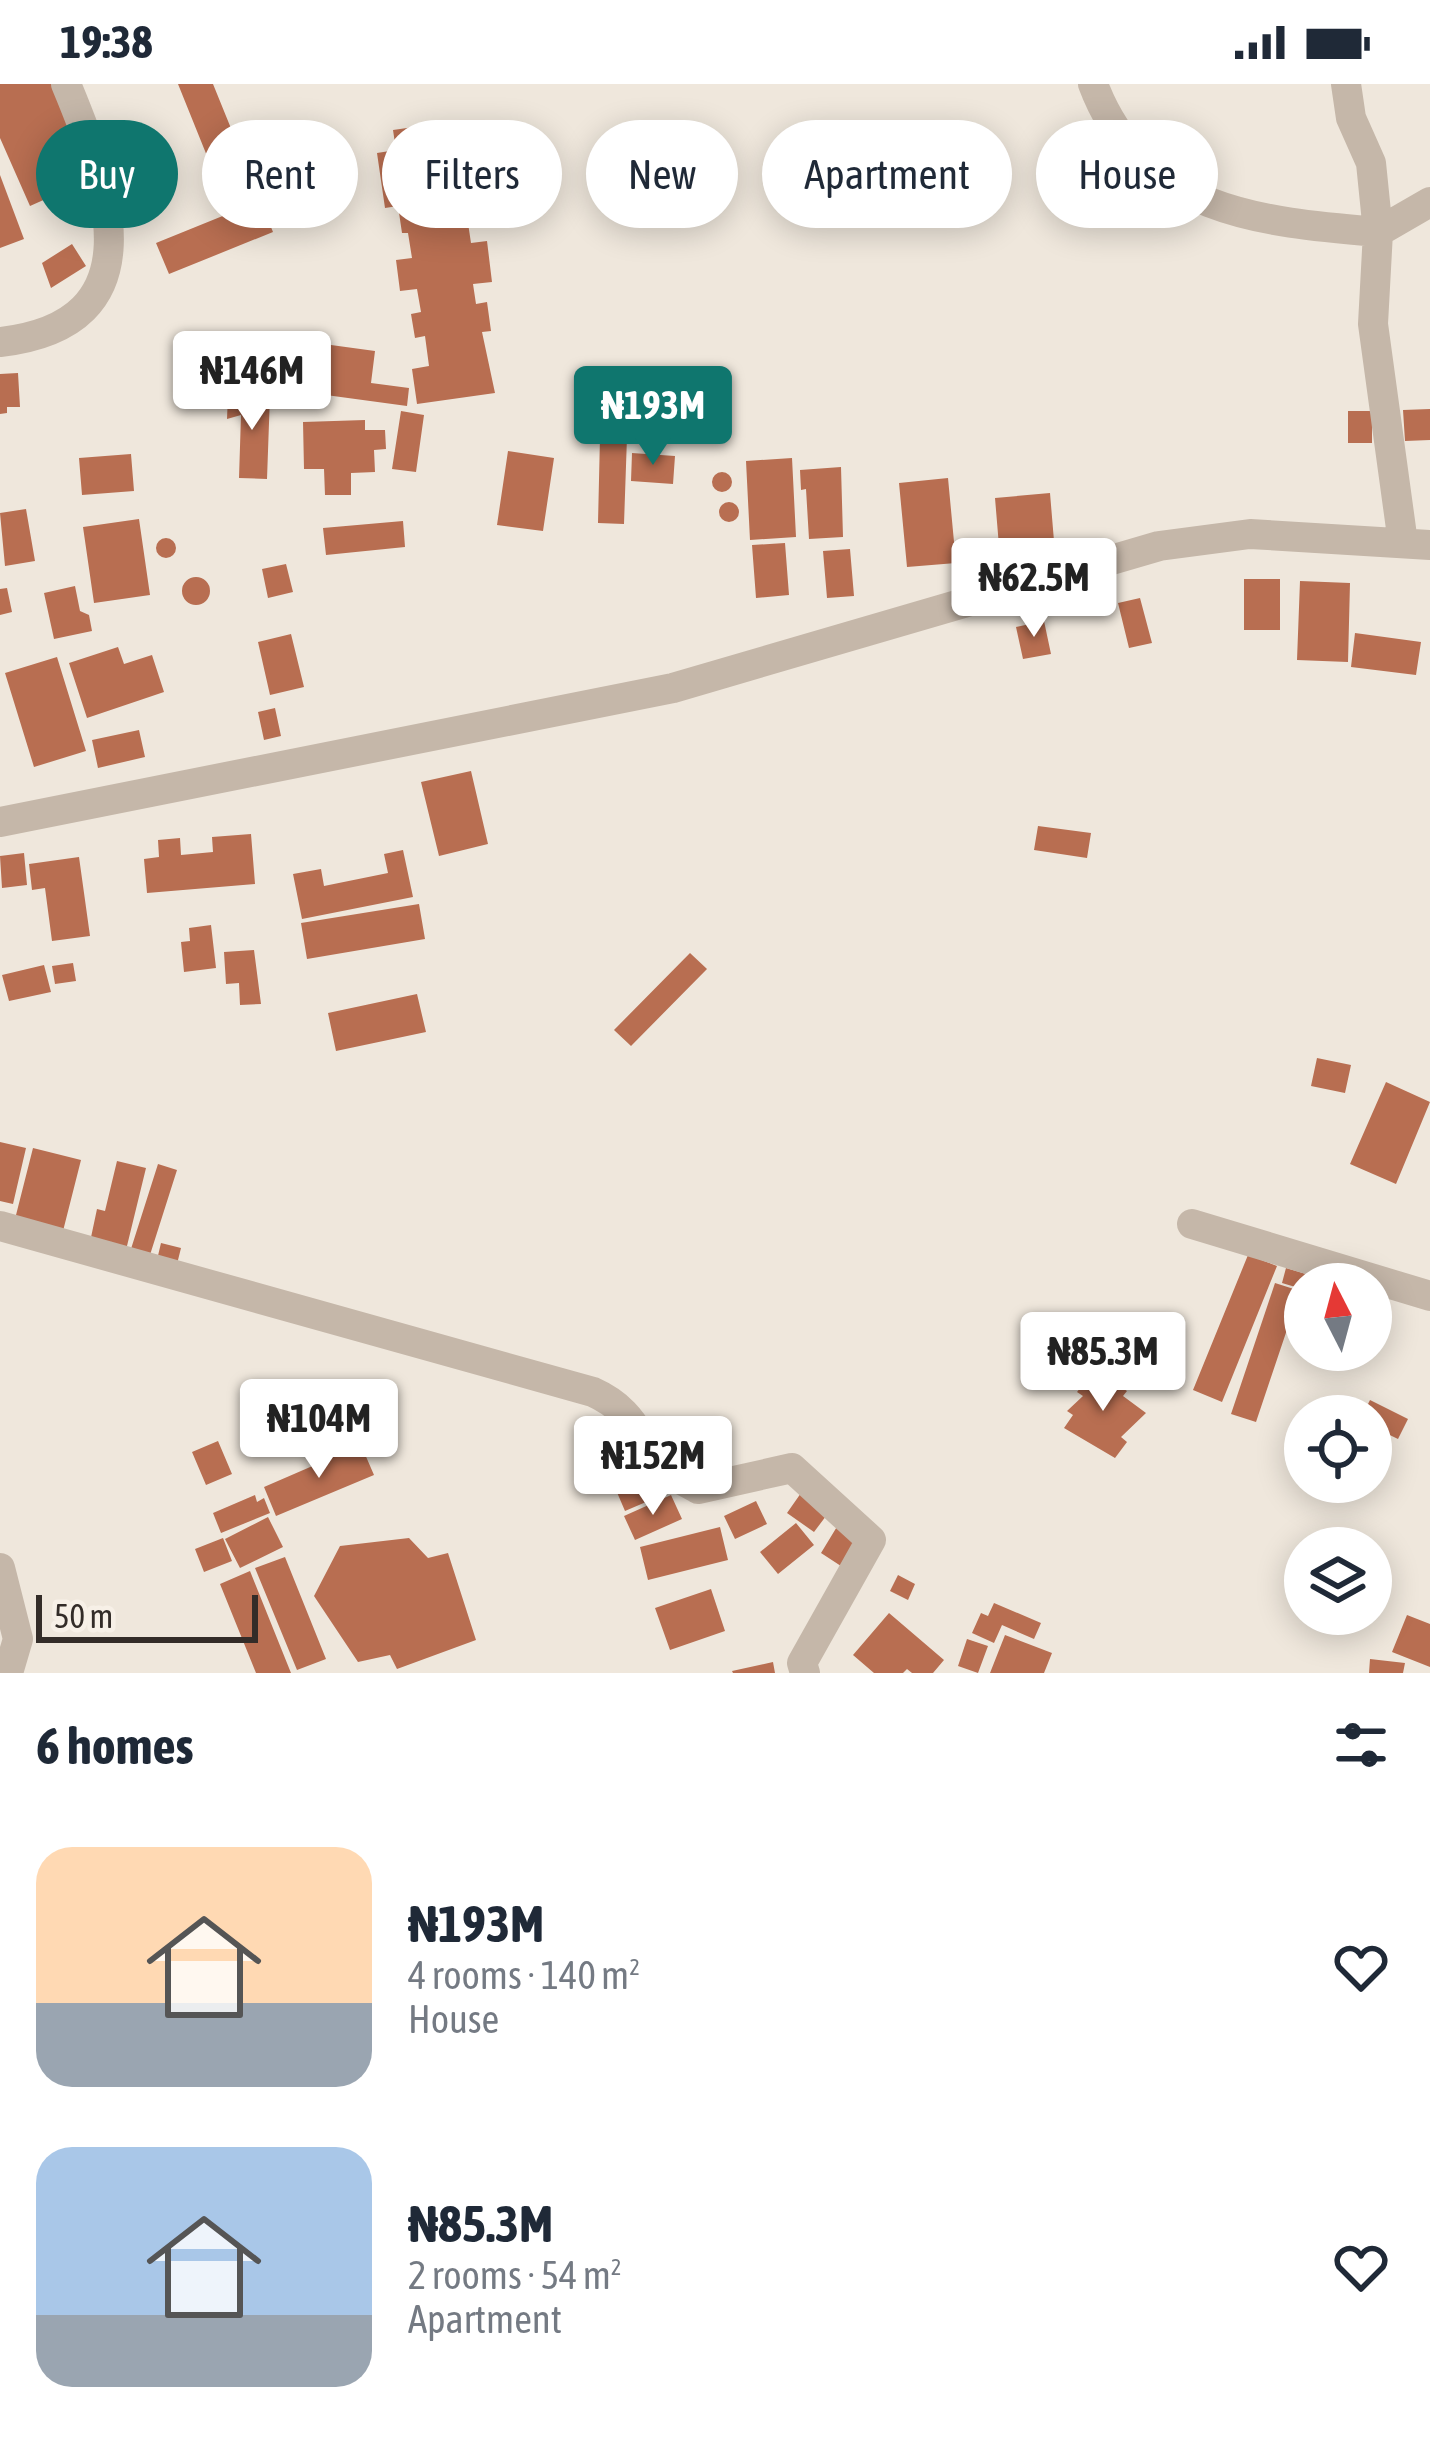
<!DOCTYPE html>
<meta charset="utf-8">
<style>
:root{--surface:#fff;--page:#f6f6f7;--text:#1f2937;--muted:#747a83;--accent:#0f766e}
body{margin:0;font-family:"Asap Condensed",sans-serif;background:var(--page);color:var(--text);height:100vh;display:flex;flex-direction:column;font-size:45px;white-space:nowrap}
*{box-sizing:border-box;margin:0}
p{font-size:39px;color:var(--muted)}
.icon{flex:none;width:66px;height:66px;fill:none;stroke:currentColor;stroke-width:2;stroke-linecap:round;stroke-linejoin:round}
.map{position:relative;height:1589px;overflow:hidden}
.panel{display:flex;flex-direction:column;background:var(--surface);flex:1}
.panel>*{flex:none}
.guide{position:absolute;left:36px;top:36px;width:1359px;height:108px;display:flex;gap:24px}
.needle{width:78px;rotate:354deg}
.tools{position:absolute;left:1284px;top:1179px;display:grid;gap:24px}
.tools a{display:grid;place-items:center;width:108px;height:108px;border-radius:50%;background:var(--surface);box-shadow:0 6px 30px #0003;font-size:60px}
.scale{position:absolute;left:36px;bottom:30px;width:222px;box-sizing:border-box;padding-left:12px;border:6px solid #332c28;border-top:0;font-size:33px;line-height:42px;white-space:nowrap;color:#332c28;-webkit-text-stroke:9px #f7f0e7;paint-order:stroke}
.price{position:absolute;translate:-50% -102px;padding:0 27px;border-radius:12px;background:#fff;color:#222;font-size:39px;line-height:78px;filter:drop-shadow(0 3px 6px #0008)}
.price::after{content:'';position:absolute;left:50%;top:72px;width:36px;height:27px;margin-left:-18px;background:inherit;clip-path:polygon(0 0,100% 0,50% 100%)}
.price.on{background:var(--accent);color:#fff}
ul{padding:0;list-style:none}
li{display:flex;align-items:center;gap:36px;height:300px;padding:0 36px}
li span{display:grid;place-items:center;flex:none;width:336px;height:240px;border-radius:36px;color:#555}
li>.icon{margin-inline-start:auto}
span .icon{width:144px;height:144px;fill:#fffc;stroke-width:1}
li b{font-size:51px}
h2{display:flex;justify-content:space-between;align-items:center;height:144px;padding:0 36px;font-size:51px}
.pill{padding:0 42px;border-radius:54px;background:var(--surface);box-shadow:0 6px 30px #0003;font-size:42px;line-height:108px}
.pill.on{background:var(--accent);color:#fff}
.status{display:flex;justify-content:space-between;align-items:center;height:84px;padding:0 60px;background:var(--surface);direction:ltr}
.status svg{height:33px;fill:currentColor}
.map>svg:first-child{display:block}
</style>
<div class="status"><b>19:38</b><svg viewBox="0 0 49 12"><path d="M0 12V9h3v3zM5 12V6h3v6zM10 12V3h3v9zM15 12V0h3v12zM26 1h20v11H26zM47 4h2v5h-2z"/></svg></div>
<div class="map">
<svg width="1430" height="1589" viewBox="0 0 1430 1589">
<rect width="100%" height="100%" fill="#efe7dc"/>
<!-- building -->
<path fill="#b86e51" d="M 0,0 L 54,0 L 95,93 L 30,122 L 0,54 Z
M 178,0 L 213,0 L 273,148 L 169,190 L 156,159 L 230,129 Z
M 456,37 L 460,60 L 453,61 L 455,76 L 467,74 L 470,99 L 456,100 L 458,114 L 476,111 L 480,137 L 468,139 L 471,159 L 487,157 L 492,198 L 473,200 L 476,220 L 487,218 L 491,247 L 482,248 L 495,309 L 417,320 L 412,285 L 429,282 L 425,252 L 415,254 L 411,230 L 421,228 L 417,205 L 400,207 L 396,176 L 412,174 L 408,149 L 402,149 L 398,122 L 385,124 L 377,69 L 396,66 L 393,46 Z
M 873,62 L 883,119 L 863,123 L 852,66 Z
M 0,91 L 24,155 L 0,164 Z
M 72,160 L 86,182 L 51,204 L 42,179 Z
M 250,250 L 375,267 L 371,299 L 409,304 L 407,322 L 244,300 Z
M 202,256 L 242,261 L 236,300 L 197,295 Z
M 18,289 L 20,323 L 7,323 L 7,329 L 0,330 L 0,290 Z
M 228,310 L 270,311 L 267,395 L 239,394 L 241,331 L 227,335 Z
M 1430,325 L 1430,356 L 1405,357 L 1403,326 Z
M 401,327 L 424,331 L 416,388 L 392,385 Z
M 1348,327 L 1372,327 L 1372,359 L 1348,359 Z
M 365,336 L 365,346 L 385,346 L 386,365 L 374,366 L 375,388 L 351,389 L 351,411 L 325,411 L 324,385 L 304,385 L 303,338 Z
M 600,353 L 627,353 L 624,440 L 598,439 Z
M 508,367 L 554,374 L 543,447 L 497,441 Z
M 632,369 L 675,372 L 673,400 L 631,397 Z
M 131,370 L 134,407 L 82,411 L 79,374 Z
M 792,374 L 796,453 L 750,456 L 746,377 Z
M 841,383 L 843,453 L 809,455 L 806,405 L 801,406 L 800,386 Z
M712 398a10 10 0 1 1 20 0a10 10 0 1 1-20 0Z
M 948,394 L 956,479 L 907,483 L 899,399 Z
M 1050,409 L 1054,457 L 999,462 L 995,414 Z
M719 428a10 10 0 1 1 20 0a10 10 0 1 1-20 0Z
M 26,425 L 35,477 L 5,482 L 0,429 Z
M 139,435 L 150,511 L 94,519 L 83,443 Z
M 403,437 L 405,463 L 326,471 L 323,444 Z
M156 464a10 10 0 1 1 20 0a10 10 0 1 1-20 0Z
M 785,459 L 789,511 L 756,514 L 752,461 Z
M 850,465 L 854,512 L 827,514 L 823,467 Z
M 286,480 L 293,508 L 268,514 L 262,485 Z
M182 507a14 14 0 1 1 28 0a14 14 0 1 1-28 0Z
M 1244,495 L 1280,495 L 1280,546 L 1244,546 Z
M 1300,497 L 1350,499 L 1348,578 L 1297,576 Z
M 75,502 L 80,527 L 89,531 L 92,547 L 54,555 L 44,509 Z
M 7,504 L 12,528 L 0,531 L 0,505 Z
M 1140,514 L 1152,559 L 1129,564 L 1118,519 Z
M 1044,537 L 1051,570 L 1023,575 L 1016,543 Z
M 1355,549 L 1421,558 L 1416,591 L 1351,583 Z
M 291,550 L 304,603 L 270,611 L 258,558 Z
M 118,563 L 124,580 L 152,571 L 164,608 L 87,634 L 69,579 Z
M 57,573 L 86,667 L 34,683 L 5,589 Z
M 275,624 L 281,652 L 264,656 L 258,628 Z
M 139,646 L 145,673 L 98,684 L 92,656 Z
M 471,687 L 488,760 L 439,772 L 421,698 Z
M 1038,742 L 1091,749 L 1087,774 L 1034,766 Z
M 251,750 L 255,800 L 147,809 L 144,775 L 159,773 L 158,756 L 180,754 L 181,771 L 213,768 L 212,753 Z
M 403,766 L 413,813 L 302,835 L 293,790 L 321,785 L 324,802 L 388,789 L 384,770 Z
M 24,769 L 27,801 L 2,804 L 0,772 Z
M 79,773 L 90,852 L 52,857 L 45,804 L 32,806 L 29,780 Z
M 419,820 L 425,855 L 307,875 L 301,839 Z
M 211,841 L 216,884 L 184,888 L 181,858 L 190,857 L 189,844 Z
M 254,866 L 261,920 L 240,921 L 239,899 L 226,900 L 224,868 Z
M 690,869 L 707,885 L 631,962 L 614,946 Z
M 73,879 L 76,897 L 55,900 L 52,882 Z
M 44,881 L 51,908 L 9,917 L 2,891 Z
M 417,910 L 426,948 L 336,967 L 328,929 Z
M 1317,974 L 1351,981 L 1345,1009 L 1311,1002 Z
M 1386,998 L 1430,1018 L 1396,1100 L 1350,1080 Z
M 0,1058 L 26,1064 L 13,1120 L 0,1117 Z
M 33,1064 L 81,1076 L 63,1147 L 15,1135 Z
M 117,1077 L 146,1084 L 126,1166 L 90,1158 L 97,1125 L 105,1127 Z
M 158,1080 L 177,1086 L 149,1174 L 130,1168 Z
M 161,1159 L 181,1164 L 176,1184 L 156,1180 Z
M 1248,1171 L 1277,1182 L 1222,1318 L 1193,1306 Z
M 1286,1184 L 1306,1190 L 1302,1205 L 1282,1199 Z
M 1275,1199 L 1300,1207 L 1256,1338 L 1231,1330 Z
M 1117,1238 L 1132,1248 L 1137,1240 L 1152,1249 L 1147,1257 L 1175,1275 L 1161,1296 L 1104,1260 Z
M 1095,1285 L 1127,1307 L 1123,1312 L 1146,1329 L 1121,1353 L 1127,1358 L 1115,1374 L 1064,1344 L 1073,1331 L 1067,1327 L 1083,1312 L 1077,1308 Z
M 1370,1316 L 1408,1335 L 1398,1355 L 1371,1342 L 1371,1332 L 1362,1332 Z
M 218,1357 L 232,1390 L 206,1401 L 192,1368 Z
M 361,1361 L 374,1391 L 276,1432 L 264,1403 Z
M 634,1373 L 653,1415 L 625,1427 L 607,1385 Z
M 801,1409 L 829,1428 L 814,1448 L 787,1429 Z
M 255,1411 L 257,1418 L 264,1414 L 270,1429 L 221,1449 L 213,1429 Z
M 671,1411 L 682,1435 L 635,1456 L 624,1432 Z
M 756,1417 L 767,1440 L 735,1455 L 724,1432 Z
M 268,1433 L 283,1463 L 240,1484 L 225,1455 Z
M 796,1439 L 814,1461 L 778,1490 L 760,1468 Z
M 838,1441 L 862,1456 L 844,1484 L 821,1469 Z
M 720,1443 L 728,1476 L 648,1496 L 640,1463 Z
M 223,1454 L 232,1477 L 204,1488 L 195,1465 Z
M 409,1454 L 428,1474 L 448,1469 L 476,1556 L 397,1585 L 390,1571 L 358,1578 L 314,1512 L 340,1462 Z
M 285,1473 L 326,1575 L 297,1586 L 255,1484 Z
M 250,1487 L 291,1589 L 256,1589 L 220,1500 Z
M 898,1491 L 915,1500 L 908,1516 L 890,1507 Z
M 711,1505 L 725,1547 L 670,1566 L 655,1524 Z
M 994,1519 L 1041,1539 L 1034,1555 L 1002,1541 L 994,1559 L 972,1549 L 981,1529 L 988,1532 Z
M 889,1529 L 944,1576 L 933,1589 L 912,1589 L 907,1585 L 903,1589 L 874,1589 L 853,1571 Z
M 1407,1531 L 1430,1540 L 1430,1583 L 1392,1568 Z
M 1005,1551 L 1052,1569 L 1044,1589 L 990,1589 Z
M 967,1555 L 988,1562 L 978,1589 L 958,1582 Z
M 1370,1575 L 1405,1579 L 1403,1589 L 1369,1589 Z
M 773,1578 L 775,1589 L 733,1589 L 732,1587 Z"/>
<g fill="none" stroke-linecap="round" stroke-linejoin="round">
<!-- minor -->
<path stroke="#c5b7a9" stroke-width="30" d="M 1093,0 C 1141,128 1260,138 1378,148 L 1371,79 L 1351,34 L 1346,0
M 0,258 C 159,240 109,103 66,0
M 1403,459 L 1373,240 L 1378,148 L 1430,118
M 0,738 L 673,604 L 1159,462 L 1250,450 L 1430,461
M 1192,1140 L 1430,1212
M 0,1142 L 593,1308 C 640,1329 638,1362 673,1390 C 680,1396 690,1400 698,1405 L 792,1384 L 871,1456 L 802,1579 L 805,1589
M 0,1484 L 18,1555 L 8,1589"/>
</g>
</svg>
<div class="tools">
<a><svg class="needle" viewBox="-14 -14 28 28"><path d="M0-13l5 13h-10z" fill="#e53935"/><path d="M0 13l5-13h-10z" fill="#747a83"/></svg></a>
<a><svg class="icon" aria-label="locate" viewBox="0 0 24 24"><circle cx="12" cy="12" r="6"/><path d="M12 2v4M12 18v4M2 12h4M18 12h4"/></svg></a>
<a><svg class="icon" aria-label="layers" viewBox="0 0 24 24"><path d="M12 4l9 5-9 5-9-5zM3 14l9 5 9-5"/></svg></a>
</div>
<div class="scale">50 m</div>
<b class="price" style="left:252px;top:349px">₦146M</b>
<b class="price on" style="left:653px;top:384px">₦193M</b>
<b class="price" style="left:1034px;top:556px">₦62.5M</b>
<b class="price" style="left:1103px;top:1330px">₦85.3M</b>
<b class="price" style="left:319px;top:1397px">₦104M</b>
<b class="price" style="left:653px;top:1434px">₦152M</b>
<div class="guide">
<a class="pill on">Buy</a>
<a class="pill">Rent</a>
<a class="pill">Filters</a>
<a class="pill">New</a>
<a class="pill">Apartment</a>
<a class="pill">House</a>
</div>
</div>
<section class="panel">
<h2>6 homes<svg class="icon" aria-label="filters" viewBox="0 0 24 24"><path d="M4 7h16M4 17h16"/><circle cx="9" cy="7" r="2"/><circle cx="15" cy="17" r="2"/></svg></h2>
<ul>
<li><span style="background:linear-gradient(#ffd9b3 65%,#9aa5b1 0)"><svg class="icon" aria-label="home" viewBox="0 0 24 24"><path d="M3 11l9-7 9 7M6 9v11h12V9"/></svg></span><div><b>₦193M</b><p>4 rooms · 140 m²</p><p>House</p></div><svg class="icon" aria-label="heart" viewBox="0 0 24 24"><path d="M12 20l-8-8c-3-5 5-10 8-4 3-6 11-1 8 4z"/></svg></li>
<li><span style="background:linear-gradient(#a9c7e8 70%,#9aa5b1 0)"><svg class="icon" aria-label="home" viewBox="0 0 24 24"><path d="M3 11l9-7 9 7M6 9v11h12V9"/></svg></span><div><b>₦85.3M</b><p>2 rooms · 54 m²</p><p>Apartment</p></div><svg class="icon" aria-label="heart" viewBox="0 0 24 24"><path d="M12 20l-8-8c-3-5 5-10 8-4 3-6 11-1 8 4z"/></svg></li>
</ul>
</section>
